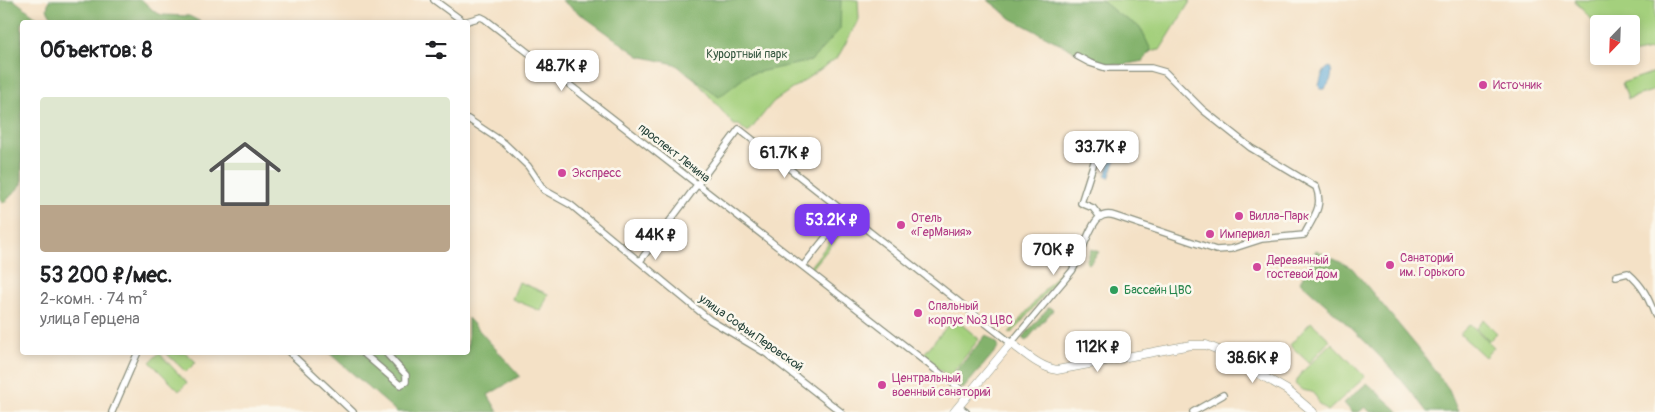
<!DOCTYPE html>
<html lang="ru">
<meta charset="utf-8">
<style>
:root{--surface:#fff;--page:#f2f2f2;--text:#202124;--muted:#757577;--line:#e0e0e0;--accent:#7c3aed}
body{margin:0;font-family:Pangolin,sans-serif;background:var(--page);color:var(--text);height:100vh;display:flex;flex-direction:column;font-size:19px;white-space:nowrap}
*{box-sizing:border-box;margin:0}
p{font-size:16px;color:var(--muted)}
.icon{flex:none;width:28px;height:28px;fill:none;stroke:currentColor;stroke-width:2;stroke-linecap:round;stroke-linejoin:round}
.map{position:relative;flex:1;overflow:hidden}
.details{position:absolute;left:20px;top:20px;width:450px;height:335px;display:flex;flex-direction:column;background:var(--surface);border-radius:5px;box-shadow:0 2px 8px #0003}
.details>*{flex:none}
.needle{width:32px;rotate:203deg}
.tools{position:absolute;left:1590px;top:15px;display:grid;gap:10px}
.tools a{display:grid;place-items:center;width:50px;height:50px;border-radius:5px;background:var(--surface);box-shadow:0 2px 8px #0003;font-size:25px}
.price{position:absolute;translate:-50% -42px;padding:0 11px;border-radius:10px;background:#fff;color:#222;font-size:16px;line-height:32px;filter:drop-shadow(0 1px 2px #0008)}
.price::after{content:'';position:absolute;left:50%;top:30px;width:15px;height:11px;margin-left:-8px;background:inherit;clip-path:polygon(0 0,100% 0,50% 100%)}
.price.current{background:var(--accent);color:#fff}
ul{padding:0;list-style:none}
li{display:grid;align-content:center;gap:10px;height:265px;padding:0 20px}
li+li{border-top:1px solid var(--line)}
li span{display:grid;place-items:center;height:155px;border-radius:5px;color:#555}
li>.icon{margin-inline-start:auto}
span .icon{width:90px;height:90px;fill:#fffc;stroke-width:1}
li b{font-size:21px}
h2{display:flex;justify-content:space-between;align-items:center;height:60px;padding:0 20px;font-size:21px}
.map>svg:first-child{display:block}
</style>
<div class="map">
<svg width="1655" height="412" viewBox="0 0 1655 412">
<rect width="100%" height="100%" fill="#fbf7ec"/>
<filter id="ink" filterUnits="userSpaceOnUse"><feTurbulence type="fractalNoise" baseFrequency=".02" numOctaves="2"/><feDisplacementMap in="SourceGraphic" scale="10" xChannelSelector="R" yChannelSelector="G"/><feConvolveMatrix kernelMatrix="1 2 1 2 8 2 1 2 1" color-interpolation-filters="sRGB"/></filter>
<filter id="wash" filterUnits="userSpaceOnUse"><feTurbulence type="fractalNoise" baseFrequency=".0096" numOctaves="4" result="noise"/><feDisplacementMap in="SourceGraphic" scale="20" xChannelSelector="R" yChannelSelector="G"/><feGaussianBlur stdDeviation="1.12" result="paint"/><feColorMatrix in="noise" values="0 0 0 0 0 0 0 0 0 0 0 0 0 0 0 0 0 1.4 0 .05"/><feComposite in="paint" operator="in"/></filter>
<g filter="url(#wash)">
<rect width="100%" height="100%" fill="#f4e1c6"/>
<!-- green -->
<path fill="#a4d07d" stroke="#628658" d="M 565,0 L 858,0 L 859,19 L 838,57 L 773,102 L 748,133 L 739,125 L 734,125 L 666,45 Z
M 988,0 L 1191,0 L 1160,50 L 1151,51 L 1143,61 L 1012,19 Z
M 1574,0 L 1655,0 L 1655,49 L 1631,54 L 1631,24 L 1599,24 L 1599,29 Z
M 1655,72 L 1655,90 L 1628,99 L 1622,83 Z
M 843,225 L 846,227 L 811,270 L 809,268 Z
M 1077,243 L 1080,248 L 1075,258 L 1013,332 L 1009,333 L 1073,256 Z
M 519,282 L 548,294 L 541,311 L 512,299 Z
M 954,318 L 979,339 L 949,377 L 922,356 Z
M 1484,320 L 1497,333 L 1489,341 L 1476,328 Z
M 1311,322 L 1330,340 L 1309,363 L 1290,345 Z
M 1470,324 L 1494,347 L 1485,357 L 1460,334 Z
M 1332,343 L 1365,377 L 1328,411 L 1318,403 L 1317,398 L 1312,392 L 1302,390 L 1295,384 L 1303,371 Z
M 159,353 L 187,383 L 179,391 L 150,362 Z
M 166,353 L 186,353 L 196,362 L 186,372 Z"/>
<!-- forest -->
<path fill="#83b26c" stroke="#517850" d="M 0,0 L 14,0 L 43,22 L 22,22 L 22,184 L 4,203 L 0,199 Z
M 49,0 L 142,0 L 155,12 L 162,15 L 189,16 L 201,22 L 57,22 L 51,16 L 47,9 Z
M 561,0 L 841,0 L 840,29 L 811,61 L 749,74 L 719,97 L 675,64 L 639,56 Z
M 988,0 L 1101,0 L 1118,14 L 1140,27 L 1151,50 L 1143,61 L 1122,65 L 1097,63 L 1012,19 Z
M 1091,249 L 1099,252 L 1089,264 L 1086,262 Z
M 1316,250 L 1352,268 L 1418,348 L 1448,388 L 1458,412 L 1427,412 C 1391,363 1345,321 1300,282 Z
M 1049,307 L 1053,310 L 1026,341 L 1022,338 Z
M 468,318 L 520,376 L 488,395 L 498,412 L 397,412 L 329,353 L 468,352 Z
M 986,335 L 998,344 L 998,348 L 963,389 L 950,378 Z
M 1367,383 L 1398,411 L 1398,412 L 1370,412 L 1365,407 L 1359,412 L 1352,412 L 1344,403 Z"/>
<!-- water -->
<path fill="#5fa8d6" stroke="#3f7285" d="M 1330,67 C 1334,74 1330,84 1324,89 L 1320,89 L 1319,85 C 1321,79 1323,69 1330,67 Z
M 1119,141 L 1123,142 L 1109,178 L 1105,176 Z"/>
</g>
<g filter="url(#ink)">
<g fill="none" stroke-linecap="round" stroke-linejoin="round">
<defs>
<path id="street" d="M 434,0 L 464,22 L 481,17 L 485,19 L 968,395
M 468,119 L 504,143 L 528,166 L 544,190 L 571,205 L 710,320 L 767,354 L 841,412
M 1100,217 L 1093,208 L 1081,203 L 1102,137
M 640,261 L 739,129 L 1011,343 L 1072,271 C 1080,259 1090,224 1099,218 C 1104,214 1109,214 1115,216 L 1216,250 L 1231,249 L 1262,239 L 1304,235 C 1313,217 1324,207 1316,187 L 1251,148 L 1203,110 L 1165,72 L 1151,68 L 1106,68 L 1090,63 L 1077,56
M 803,266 L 845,213
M 1616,276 L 1628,273 C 1643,286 1648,297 1655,315
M 289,352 L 353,412
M 362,352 L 400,385 L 406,382 L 406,375 L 385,352
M 959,407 L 966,412
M 112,412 L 138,352
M 1193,412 L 1223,395"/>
<path id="secondary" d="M 954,412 L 1011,343 C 1026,354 1039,367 1057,370 L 1191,345 L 1206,345 L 1216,349 L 1287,390 L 1313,412"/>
</defs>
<!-- street casing -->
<use href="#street" stroke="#8a8f7d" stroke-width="8"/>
<!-- secondary casing -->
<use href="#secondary" stroke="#8a8f7d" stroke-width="9"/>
<!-- street -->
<use href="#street" stroke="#fff" stroke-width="5.5"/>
<!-- secondary -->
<use href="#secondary" stroke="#fff" stroke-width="8"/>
</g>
</g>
<!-- markers -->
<g fill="#d1479c" stroke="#fbf7ec" stroke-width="2">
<circle cx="1483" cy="85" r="5"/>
<circle cx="562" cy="173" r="5"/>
<circle cx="1239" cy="216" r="5"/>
<circle cx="901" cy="225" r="5"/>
<circle cx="1210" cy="234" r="5"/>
<circle cx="1390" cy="265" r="5"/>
<circle cx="1257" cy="267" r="5"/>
<circle cx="918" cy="313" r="5"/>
<circle cx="882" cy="385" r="5"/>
</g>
<circle fill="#2e9e5b" stroke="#fbf7ec" stroke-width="2" cx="1114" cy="290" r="5"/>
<g text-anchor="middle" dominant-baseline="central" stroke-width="5" stroke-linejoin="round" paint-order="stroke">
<!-- park labels -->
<g font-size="12" fill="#3a5a43" stroke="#fbf7ec">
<text x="747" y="54">Курортный парк</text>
</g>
<!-- hotel labels -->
<g font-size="12" fill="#b23c85" stroke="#fbf7ec" text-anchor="start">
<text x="1493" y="85">Источник</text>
<text x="572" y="173">Экспресс</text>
<text x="1249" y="216">Вилла-Парк</text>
<text x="911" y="218">Отель<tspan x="911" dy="14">«ГерМания»</tspan></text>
<text x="1220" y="234">Империал</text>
<text x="1400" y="258">Санаторий<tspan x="1400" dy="14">им. Горького</tspan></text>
<text x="1267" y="260">Деревянный<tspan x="1267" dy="14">гостевой дом</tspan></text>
<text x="928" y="306">Спальный<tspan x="928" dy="14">корпус №3 ЦВС</tspan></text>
<text x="892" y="378">Центральный<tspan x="892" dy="14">военный санаторий</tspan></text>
</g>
<!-- street labels -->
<g font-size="12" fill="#1f3d34" stroke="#fbf7ec">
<text transform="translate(674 153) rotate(38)">проспект Ленина</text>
<text transform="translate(751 333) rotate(35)">улица Софьи Перовской</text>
</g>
<!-- leisure labels -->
<g font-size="12" fill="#27864d" stroke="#fbf7ec" text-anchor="start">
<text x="1124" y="290">Бассейн ЦВС</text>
</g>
</g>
</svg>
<div class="tools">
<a><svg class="needle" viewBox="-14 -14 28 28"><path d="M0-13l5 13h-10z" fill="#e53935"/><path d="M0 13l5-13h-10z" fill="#757577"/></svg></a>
</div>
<b class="price" style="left:562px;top:92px">48.7K ₽</b>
<b class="price" style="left:1101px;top:173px">33.7K ₽</b>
<b class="price" style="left:785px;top:179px">61.7K ₽</b>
<b class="price current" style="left:832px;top:246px">53.2K ₽</b>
<b class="price" style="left:656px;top:261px">44K ₽</b>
<b class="price" style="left:1054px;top:276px">70K ₽</b>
<b class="price" style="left:1098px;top:373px">112K ₽</b>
<b class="price" style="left:1253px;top:384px">38.6K ₽</b>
<section class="details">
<h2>Объектов: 8<svg class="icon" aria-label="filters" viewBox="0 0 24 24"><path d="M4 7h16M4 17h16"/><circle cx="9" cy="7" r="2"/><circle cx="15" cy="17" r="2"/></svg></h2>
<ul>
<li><span style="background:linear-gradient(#dfe7d0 70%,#b9a48a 0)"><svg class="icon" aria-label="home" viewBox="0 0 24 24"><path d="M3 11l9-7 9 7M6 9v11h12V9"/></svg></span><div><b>53 200 ₽/мес.</b><p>2-комн. · 74 m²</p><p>улица Герцена</p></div></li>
</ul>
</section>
</div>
